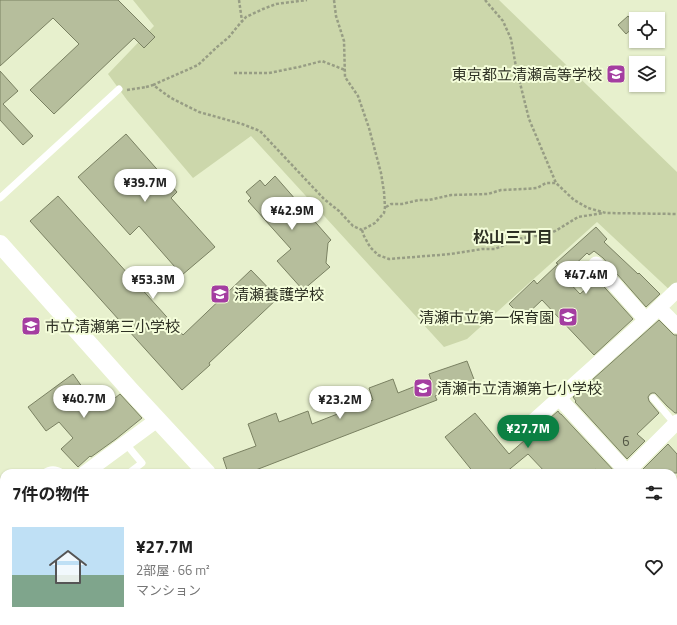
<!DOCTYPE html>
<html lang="ja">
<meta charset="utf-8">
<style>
:root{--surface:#fff;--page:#f2f2f2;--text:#222;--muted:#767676;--accent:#0b8043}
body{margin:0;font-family:"Titillium Web","Noto Sans JP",sans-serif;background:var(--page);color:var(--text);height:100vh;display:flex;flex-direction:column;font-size:15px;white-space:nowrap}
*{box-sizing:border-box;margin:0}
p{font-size:13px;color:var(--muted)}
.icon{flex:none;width:22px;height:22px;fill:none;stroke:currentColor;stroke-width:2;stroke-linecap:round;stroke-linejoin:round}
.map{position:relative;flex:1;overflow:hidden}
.panel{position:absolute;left:0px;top:469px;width:677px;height:156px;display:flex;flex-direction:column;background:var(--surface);border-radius:12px 12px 0 0;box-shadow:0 1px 3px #0004}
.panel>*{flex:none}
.tools{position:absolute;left:629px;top:12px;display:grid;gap:8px}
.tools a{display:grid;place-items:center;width:36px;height:36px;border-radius:0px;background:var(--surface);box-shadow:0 1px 3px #0004;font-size:20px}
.price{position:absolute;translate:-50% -34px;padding:0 9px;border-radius:14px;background:#fff;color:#222;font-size:13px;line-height:26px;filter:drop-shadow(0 1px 2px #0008)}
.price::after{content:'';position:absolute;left:50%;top:24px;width:12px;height:9px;margin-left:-6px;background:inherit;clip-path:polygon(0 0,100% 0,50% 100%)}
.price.current{background:var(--accent);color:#fff}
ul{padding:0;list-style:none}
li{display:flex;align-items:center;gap:12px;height:100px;padding:0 12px}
li span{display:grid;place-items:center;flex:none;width:112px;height:80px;border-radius:0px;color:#555}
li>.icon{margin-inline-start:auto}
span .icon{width:48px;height:48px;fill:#fffc;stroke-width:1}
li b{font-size:17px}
h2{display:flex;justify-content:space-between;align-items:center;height:48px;padding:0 12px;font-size:17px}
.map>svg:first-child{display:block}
</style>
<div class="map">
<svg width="677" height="625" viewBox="0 0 677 625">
<rect width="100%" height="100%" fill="#e7f0cd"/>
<!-- green -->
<path fill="#ccd7ab" d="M 133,0 L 499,0 L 677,172 L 677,290 L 674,294 L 597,222 L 467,339 L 444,347 L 251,136 L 193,178 L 127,100 L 108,74 L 154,26 Z
M 27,621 L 93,621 L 77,625 L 26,625 Z"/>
<!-- building -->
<path fill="#b6be9c" stroke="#7a8162" d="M 0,0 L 118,0 L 155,37 L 144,48 L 134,38 L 54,114 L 30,90 L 79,44 L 53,18 L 0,66 Z
M 628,16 L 636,25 L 626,34 L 618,25 Z
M 0,71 L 18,91 L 3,104 L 33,136 L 23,145 L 0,120 Z
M 126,134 L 177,192 L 171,198 L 215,247 L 182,275 L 139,226 L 130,235 L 78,177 Z
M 275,176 L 331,240 L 328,243 L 326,263 L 330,267 L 303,290 L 277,261 L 291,249 L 248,201 L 251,198 L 246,192 L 260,180 L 265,186 Z
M 58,196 L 183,335 L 251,270 L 278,298 L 209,363 L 210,365 L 182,390 L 30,221 Z
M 596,227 L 607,239 L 604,242 L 638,274 L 639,273 L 660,294 L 646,307 L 603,258 L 594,251 L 589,255 L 587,253 L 563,276 L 580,294 L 597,279 L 633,319 L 594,355 L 542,300 L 523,318 L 509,304 L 534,280 L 537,284 L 558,264 L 556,263 Z
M 659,320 L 674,335 L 677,335 L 677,413 L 675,413 L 667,406 L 655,393 L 652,393 L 650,394 L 648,397 L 649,401 L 659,413 L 637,434 L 645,441 L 627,459 L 575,402 L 576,401 L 573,397 Z
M 467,361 L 475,382 L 435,396 L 437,400 L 248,473 L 228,473 L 223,458 L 256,446 L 248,424 L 276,413 L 279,422 L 308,411 L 312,424 L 373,400 L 369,388 L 393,379 L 398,393 L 431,380 L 429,374 Z
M 73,374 L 99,411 L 120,394 L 142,418 L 116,439 L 91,457 L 90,456 L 78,467 L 61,449 L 73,438 L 59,422 L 46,431 L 28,407 Z
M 558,411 L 560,414 L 561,414 L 616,473 L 600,473 L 596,469 L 591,473 L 546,473 L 528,454 L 505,473 L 474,473 L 445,437 L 475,413 L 509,454 Z
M 668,444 L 677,454 L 677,473 L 639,473 Z"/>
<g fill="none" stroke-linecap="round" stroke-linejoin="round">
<!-- path -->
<path stroke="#979d84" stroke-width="2.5" stroke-dasharray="3 2" stroke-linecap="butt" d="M 239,0 L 242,21
M 485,0 L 503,21 L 511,39 L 516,67 L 529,119 L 556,183 L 574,200 L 588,208 L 606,213 L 677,214
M 234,73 L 269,73 L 299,67 L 322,61 L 345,70
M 153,85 L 198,65 L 217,47 L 229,37 L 237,27 L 246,17 L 263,9 L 276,4 L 307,0
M 146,87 L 153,85 L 171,98 L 199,112 L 242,124 L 260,131 L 324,199 L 339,211 L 353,226 L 362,230 L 375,223 L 384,213 L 385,207 L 384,192 L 381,173 L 369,128 L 358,96 L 345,77 L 344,41 L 336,16 L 334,0
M 127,90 L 146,87
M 386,207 L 391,204 L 402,204 L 419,200 L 429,200 L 451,195 L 488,194 L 501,190 L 524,189 L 537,188 L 546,183 L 556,183
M 362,230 L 364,236 L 370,247 L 378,255 L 389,259 L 451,254 L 482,249 L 495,249 L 518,239 L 534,236 L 545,236 L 557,230 L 578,217 L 604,213"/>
<!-- service -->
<path stroke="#fff" stroke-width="7" d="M 0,198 L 119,89
M 653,398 L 675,424
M 126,444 L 142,463 L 129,473
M 44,473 C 51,468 56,469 62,473
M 0,507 L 4,504
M 111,625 L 126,621
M 317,625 L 321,621
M 417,625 L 422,621
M 480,625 L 484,621"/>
<!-- minor -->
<path stroke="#fff" stroke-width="15" d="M 596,264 L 646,320
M 659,308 L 677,326
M 559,398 L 627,472 L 677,422
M 519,434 L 646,320 L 677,290
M 85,473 L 157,420
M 673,520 L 677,516
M 0,600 L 4,599
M 622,621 L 625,625
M 565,625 L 569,621"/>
<!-- tertiary -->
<path stroke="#fff" stroke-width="18" d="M 0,244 L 130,390 L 207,473
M 343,621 L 346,625"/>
</g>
<!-- icons -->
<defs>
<symbol id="school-square" viewBox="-11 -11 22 22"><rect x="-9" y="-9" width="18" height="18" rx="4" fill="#a43da1" stroke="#f4fdda"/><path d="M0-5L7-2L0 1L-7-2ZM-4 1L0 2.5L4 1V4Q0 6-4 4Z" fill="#fff"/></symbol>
</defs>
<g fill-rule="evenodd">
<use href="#school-square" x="605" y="63" width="22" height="22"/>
<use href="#school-square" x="209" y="283" width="22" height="22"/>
<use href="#school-square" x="557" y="306" width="22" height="22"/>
<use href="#school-square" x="20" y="315" width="22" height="22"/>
<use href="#school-square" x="412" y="377" width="22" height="22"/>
</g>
<g text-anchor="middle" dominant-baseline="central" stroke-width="4" stroke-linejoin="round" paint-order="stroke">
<!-- number labels -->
<g font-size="13" fill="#505442">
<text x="626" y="441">6</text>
</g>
<!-- poi labels -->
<g font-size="15" fill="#2e3124" stroke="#f4fdda" text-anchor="start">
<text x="602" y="74" text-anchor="end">東京都立清瀬高等学校</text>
<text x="234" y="294">清瀬養護学校</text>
<text x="554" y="317" text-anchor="end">清瀬市立第一保育園</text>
<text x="45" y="326">市立清瀬第三小学校</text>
<text x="437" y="388">清瀬市立清瀬第七小学校</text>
</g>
<!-- neighbourhood labels -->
<g font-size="16" font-weight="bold" fill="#2e3124" stroke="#f4fdda">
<text x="513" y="237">松山三丁目</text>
</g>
</g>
</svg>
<div class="tools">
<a><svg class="icon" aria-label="locate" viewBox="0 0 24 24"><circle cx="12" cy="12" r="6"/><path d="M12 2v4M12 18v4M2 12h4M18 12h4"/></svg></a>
<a><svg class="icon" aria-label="layers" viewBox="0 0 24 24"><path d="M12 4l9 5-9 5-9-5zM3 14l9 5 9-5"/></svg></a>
</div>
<b class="price" style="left:145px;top:203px">¥39.7M</b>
<b class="price" style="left:292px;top:231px">¥42.9M</b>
<b class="price" style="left:586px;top:295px">¥47.4M</b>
<b class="price" style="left:153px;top:300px">¥53.3M</b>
<b class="price" style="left:84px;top:419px">¥40.7M</b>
<b class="price" style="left:340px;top:420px">¥23.2M</b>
<b class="price current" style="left:528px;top:449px">¥27.7M</b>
<section class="panel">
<h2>7件の物件<svg class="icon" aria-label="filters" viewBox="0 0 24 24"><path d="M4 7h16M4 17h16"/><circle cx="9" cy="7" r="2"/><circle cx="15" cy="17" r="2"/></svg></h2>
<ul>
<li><span style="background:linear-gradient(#bfe0f5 60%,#7fa58c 0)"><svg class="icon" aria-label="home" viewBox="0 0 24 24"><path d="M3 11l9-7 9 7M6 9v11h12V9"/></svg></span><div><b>¥27.7M</b><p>2部屋 · 66 m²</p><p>マンション</p></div><svg class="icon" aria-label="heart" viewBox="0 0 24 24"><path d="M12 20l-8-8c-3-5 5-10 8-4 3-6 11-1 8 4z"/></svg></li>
</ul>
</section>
</div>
